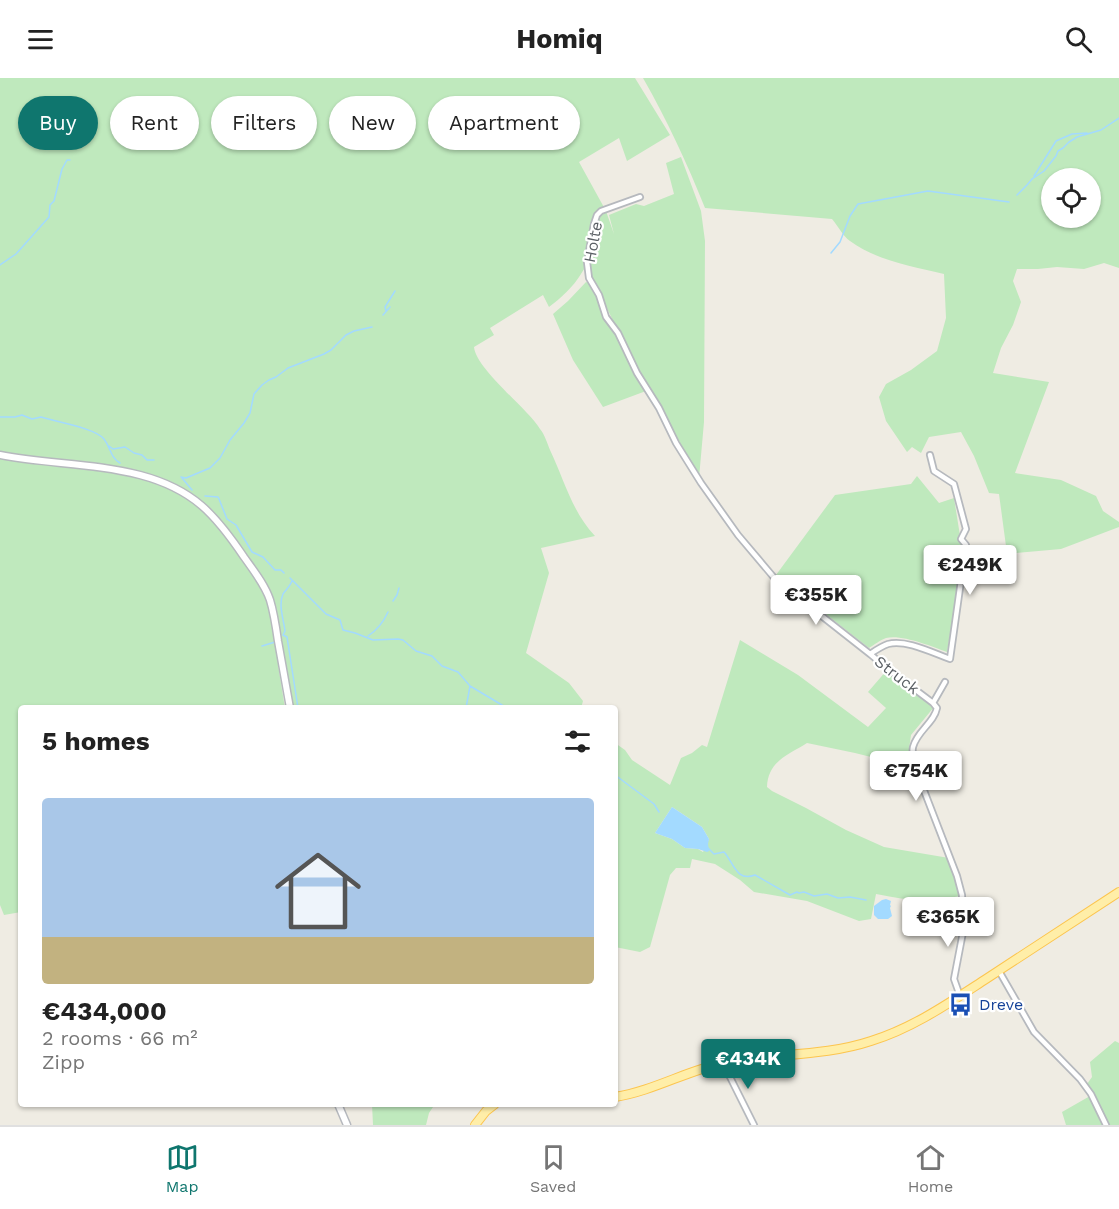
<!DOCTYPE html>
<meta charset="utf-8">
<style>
:root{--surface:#fff;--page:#f2f2f2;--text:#222;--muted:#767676;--line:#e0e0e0;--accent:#0f766e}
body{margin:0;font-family:"Work Sans",sans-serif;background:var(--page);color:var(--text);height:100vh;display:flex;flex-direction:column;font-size:22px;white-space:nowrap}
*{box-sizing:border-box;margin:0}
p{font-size:20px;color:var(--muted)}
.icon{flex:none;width:33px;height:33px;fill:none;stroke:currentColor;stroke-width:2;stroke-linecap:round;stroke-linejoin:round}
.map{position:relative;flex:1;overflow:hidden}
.details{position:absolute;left:18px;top:627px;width:600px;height:402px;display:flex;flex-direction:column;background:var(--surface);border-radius:6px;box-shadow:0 2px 4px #0004}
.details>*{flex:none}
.banner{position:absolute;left:18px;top:18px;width:600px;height:54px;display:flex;gap:12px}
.buttons{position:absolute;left:1041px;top:90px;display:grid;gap:12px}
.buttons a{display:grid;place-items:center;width:60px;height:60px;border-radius:50%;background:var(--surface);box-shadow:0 2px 4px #0004;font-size:30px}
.price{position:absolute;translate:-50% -51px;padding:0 14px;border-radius:6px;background:#fff;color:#222;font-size:20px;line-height:39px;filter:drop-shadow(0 2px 3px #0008)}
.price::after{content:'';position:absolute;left:50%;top:36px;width:18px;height:14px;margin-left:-9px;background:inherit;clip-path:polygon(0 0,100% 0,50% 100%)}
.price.selected{background:var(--accent);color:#fff}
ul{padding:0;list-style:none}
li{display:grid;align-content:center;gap:12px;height:318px;padding:0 24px}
li span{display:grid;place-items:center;height:186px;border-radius:6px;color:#555}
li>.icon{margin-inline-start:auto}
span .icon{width:108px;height:108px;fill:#fffc;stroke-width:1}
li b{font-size:26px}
h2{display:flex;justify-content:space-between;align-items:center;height:72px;padding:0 24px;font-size:26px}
.pill{padding:0 21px;border-radius:27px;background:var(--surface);box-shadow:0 2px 4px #0004;font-size:21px;line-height:54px}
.pill.selected{background:var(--accent);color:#fff}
header{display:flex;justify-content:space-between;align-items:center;height:78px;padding:0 24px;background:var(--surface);font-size:27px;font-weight:700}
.tab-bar{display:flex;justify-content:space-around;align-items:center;height:84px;border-top:2px solid var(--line);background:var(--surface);font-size:16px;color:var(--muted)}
.tab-bar a{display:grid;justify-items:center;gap:3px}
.tab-bar .selected{color:var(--accent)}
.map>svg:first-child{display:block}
</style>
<header><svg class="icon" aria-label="menu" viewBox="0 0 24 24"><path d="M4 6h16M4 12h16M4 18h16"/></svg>Homiq<svg class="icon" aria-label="search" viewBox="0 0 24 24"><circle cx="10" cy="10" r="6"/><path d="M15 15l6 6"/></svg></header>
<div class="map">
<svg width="1119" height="1047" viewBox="0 0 1119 1047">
<rect width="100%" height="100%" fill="#efece3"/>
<!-- green -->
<path fill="#bfe9bd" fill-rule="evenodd" d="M 0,0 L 635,0 L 670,57 L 627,83 L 619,60 L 579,84 L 606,133 L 614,156 L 609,137 L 636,126 L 644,128 L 674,116 L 666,85 L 681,79 L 701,133 L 705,163 L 704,344 L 699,400 L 659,326 L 636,289 L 588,192 L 590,184 C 586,188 584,191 581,196 C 573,209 561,220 549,229 L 543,217 L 490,250 L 494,257 L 474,269 C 476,291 527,330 540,351 C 545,357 547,365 550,372 C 564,401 572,434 595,458 L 541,470 L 549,495 L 526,575 L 569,605 L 583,623 L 581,630 L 294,630 L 284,586 L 278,587 L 285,630 L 21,630 L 21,834 L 4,837 L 0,827 Z
M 643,0 L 1119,0 L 1119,190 L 1104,185 L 1084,191 L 1057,189 L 1038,191 L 1017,191 L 1013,203 L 1021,224 L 1013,247 L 1001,270 L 993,295 L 1049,304 L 1015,395 L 1061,402 L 1096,418 L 1103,433 L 1119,444 L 1119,449 L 1061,471 L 1016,475 L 999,472 L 1006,468 L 999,416 L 989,415 L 974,378 L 961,354 L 929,359 L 921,375 L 912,369 L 907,374 L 886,343 L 879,319 L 886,306 L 911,292 L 937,273 L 946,240 L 944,196 C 914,189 875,182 850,163 C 843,158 838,148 832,141 L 705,130 C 687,85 667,42 643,0 ZM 1052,100 L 1090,100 L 1090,140 L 1052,140 Z
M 586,204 L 589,205 L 597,214 L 607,245 L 617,257 L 622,271 L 646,313 L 603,329 L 573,282 L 553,236 L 568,223 Z
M 917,398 L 939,425 L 954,420 L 961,464 L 962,484 L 947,574 C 931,568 901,556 886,560 C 880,562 874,567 869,570 L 776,497 L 835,417 L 911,406 Z
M 740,562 L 798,597 L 868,649 L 886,630 L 868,614 L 887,592 L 922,617 L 934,629 L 911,657 L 909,671 L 911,689 L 855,675 L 807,665 C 788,677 768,683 767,709 L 772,713 L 806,730 L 846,752 L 884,769 L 949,780 L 958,807 L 960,818 C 926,824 910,823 876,816 L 871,841 L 859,843 L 807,823 L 754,814 L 740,802 L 715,786 L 692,781 L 690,790 L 676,790 L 670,797 L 650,869 L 640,874 L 615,869 L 615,665 L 625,672 L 632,682 L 670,707 L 681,680 L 692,675 L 702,667 L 707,669 ZM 672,729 L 702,749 L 709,761 L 703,774 L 698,771 L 685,770 L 672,761 L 655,755 Z
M 1115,963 L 1119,965 L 1119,1047 L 1108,1047 L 1087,1006 L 1092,999 L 1090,984 Z
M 1090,1018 L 1105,1047 L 1066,1047 L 1062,1034 Z
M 372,1026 L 435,1026 L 429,1035 L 426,1047 L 373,1047 Z"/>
<!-- water -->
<path fill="#a3daff" d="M 672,729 L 702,749 L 709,761 L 708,766 L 709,773 L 707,774 L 698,771 L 685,770 L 672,761 L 655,755 Z
M 886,821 L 891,823 L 890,827 L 891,828 L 890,830 L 892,838 L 888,841 L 878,841 L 874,837 L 874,828 L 882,822 Z"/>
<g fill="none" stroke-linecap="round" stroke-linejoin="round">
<!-- stream -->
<path stroke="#a3daff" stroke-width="1.5" d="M 1034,98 L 1056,63 L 1072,56 L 1087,55
M 1017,117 L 1027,107 L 1032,101 L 1044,93 L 1056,78 L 1058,73 L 1063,70 L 1069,64 L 1077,59 L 1101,52 L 1119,40
M 831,175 L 840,164 L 850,138 L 858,126 L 928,113 L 1009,124
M 0,187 L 16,176 L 49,139 L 50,127 L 54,123 L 62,91 L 67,82 L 70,82
M 386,233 L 385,229 L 395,213
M 383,237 L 390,229
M 0,339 L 15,339 L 22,337 L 32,341 L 41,339 C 56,344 95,350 104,361 C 111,370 110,379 120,385
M 109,368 L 113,371 L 125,369 L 134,375 L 142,377 L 147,382 L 154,382
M 181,399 L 186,400 L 210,390 L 220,380 L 230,362 L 244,345 L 250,335 L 254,316 L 262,307 L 269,302 L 276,299 L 288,290 L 324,276 L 331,272 L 346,257 L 354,253 L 372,249
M 182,400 L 192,412
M 205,418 L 218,419 L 219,421 L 227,441 L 236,447 L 252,474 L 263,479 L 275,492 L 281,492 L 284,495
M 290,500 L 326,536 L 340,542 L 343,552 L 355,555 L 373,562 L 398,561 L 403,562 L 416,573 L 432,578 L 442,588 L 458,594 L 470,608 L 507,630
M 292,503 C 290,508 286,512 283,516 C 278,527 284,543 285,553 L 283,557 L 287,559 L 298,630
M 393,523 L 397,517 L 399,510
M 368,558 C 377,552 384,543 388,534
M 262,568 L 275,564
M 466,630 L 470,608
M 615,697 L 654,726 L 659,734
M 708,770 L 714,776 L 724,774 C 734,785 736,804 755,797 L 790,817 L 797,814 L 799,815 L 804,814 L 814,818 L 827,816 L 838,820 L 850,819 L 866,822"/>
<defs>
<path id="minor" d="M 640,119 L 601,133 L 597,137 L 594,146 L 587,184 L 589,200 L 599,217 L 606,239 L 618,255 L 637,295 L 659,330 L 676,365 L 701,405 L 738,457 L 776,502 L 870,576 L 888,591 L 933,625 L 937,630 C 934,645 917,653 913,669 C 912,673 913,680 913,684 L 957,798 L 962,817 L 963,854 L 954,901 L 960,918
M 870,576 C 876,572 882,568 888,566 C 906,561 933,575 950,581 L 966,467 L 961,461 L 966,451 L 954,406 L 934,393 L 930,377
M 933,625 L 945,604
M 999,893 L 1034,954 L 1080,1001 L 1091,1016 L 1106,1047
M 723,985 L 754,1047"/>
<path id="tertiary" d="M 0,377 C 46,386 95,385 140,397 C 193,411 215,436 244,479 C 254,493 265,507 270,522 C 274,535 276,549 278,563 C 282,585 286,608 290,630
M 338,1026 L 347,1047"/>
<path id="primary" d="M 615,1019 C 653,1013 686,993 723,985 C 772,975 823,979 871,963 C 913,950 949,925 986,901 C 1031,872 1075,843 1119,814
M 475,1047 L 486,1033 L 495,1026"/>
</defs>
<!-- minor casing -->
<use href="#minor" stroke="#b6b9be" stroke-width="8"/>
<!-- tertiary casing -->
<use href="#tertiary" stroke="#b6b9be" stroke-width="9"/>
<!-- primary casing -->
<use href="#primary" stroke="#fcc54f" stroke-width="10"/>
<!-- minor -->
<use href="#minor" stroke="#fff" stroke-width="4.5"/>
<!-- tertiary -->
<use href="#tertiary" stroke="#fff" stroke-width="6"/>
<!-- primary -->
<use href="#primary" stroke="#ffeea8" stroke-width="8"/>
</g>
<!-- icons -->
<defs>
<symbol id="bus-bare" viewBox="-9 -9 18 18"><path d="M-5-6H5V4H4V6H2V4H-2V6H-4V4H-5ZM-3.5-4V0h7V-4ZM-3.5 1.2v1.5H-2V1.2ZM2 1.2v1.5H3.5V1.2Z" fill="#1a4fb4" stroke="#fff" stroke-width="2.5" paint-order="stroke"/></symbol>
</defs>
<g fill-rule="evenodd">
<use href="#bus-bare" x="944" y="910" width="33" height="33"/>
</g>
<g text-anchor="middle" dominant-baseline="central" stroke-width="4.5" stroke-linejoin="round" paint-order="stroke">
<!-- street labels -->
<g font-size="16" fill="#5b6065" stroke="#fff">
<text transform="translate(593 164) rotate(-79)">Holte</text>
<text transform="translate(897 597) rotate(38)">Struck</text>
</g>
<!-- transit labels -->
<g font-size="16" fill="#164399" stroke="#fff" text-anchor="start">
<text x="979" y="926">Dreve</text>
</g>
</g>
</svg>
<div class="buttons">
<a><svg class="icon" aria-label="locate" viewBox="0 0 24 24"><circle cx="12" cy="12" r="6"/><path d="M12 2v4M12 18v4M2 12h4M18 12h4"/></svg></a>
</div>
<b class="price" style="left:970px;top:518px">€249K</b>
<b class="price" style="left:816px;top:548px">€355K</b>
<b class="price" style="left:916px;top:724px">€754K</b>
<b class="price" style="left:948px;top:870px">€365K</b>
<b class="price selected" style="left:748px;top:1012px">€434K</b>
<div class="banner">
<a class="pill selected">Buy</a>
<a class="pill">Rent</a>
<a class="pill">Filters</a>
<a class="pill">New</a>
<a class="pill">Apartment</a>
</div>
<section class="details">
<h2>5 homes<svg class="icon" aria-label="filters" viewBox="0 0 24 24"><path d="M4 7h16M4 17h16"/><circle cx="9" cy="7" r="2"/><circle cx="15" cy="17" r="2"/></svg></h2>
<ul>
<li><span style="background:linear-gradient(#a9c7e8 75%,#c2b280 0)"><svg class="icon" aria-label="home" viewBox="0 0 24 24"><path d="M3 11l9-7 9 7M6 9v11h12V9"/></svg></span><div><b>€434,000</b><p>2 rooms · 66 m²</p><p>Zipp</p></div></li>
</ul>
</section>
</div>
<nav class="tab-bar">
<a class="selected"><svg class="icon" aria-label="map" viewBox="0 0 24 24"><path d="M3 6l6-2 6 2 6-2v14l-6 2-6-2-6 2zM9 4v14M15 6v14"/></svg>Map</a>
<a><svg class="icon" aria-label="saved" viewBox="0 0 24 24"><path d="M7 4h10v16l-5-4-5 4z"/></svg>Saved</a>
<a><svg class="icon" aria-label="home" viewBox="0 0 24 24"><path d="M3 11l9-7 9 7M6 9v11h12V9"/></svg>Home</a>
</nav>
